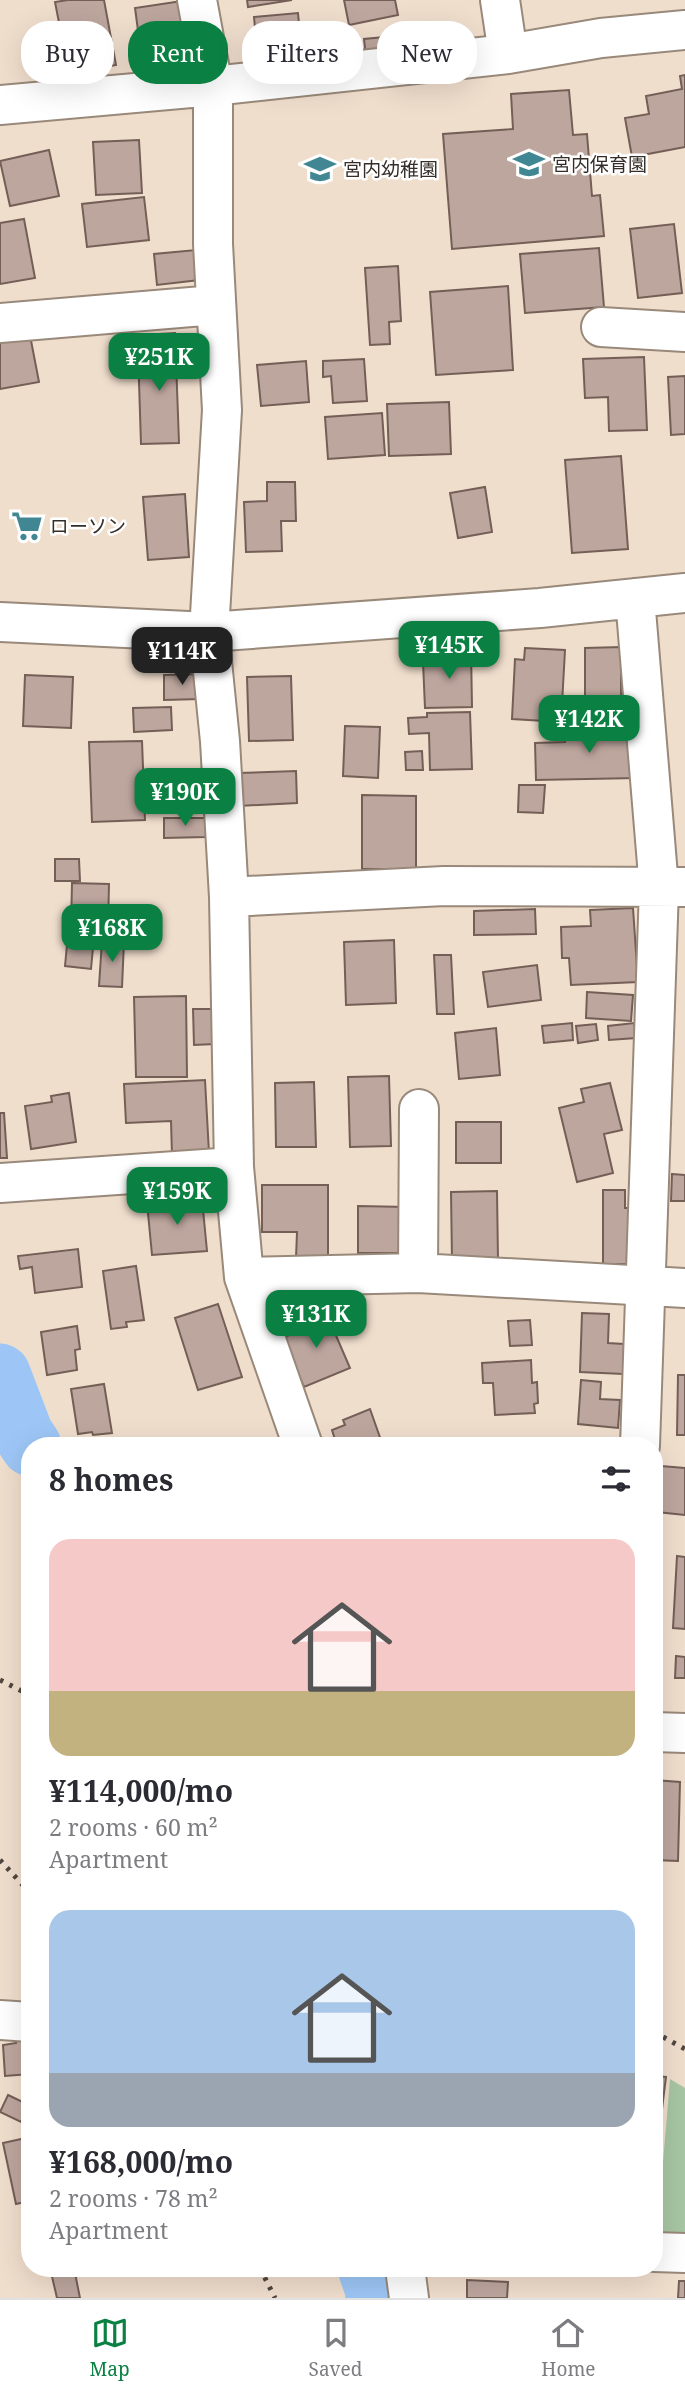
<!DOCTYPE html>
<meta charset="utf-8">
<style>
:root{--surface:#fff;--page:#f7f7f7;--text:#2b2b33;--muted:#7c7c81;--line:#e1e1e2;--accent:#0b8043}
body{margin:0;font-family:"Noto Serif","Noto Sans JP",serif;background:var(--page);color:var(--text);height:100vh;display:flex;flex-direction:column;font-size:26px;white-space:nowrap}
*{box-sizing:border-box;margin:0}
p{font-size:23px;color:var(--muted)}
.icon{flex:none;width:38px;height:38px;fill:none;stroke:currentColor;stroke-width:2;stroke-linecap:round;stroke-linejoin:round}
.map{position:relative;flex:1;overflow:hidden}
.details{position:absolute;left:21px;top:1437px;width:642px;height:840px;display:flex;flex-direction:column;background:var(--surface);border-radius:28px;box-shadow:0 7px 28px #0002}
.details>*{flex:none}
.banner{position:absolute;left:21px;top:21px;width:644px;height:63px;display:flex;gap:14px}
.price{position:absolute;translate:-50% -60px;padding:0 16px;border-radius:14px;background:var(--accent);color:#fff;font-size:23px;line-height:46px;filter:drop-shadow(0 2px 4px #0008)}
.price::after{content:'';position:absolute;left:50%;top:42px;width:21px;height:16px;margin-left:-10px;background:inherit;clip-path:polygon(0 0,100% 0,50% 100%)}
.price.selected{background:#222;color:#fff}
ul{padding:0;list-style:none}
li{display:grid;align-content:center;gap:14px;height:371px;padding:0 28px}
li span{display:grid;place-items:center;height:217px;border-radius:21px;color:#555}
li>.icon{margin-inline-start:auto}
span .icon{width:126px;height:126px;fill:#fffc;stroke-width:1}
li b{font-size:30px}
h2{display:flex;justify-content:space-between;align-items:center;height:84px;padding:0 28px;font-size:30px}
.pill{padding:0 24px;border-radius:28px;background:var(--surface);box-shadow:0 7px 28px #0002;font-size:24px;line-height:63px}
.pill.selected{background:var(--accent);color:#fff}
.tabs{display:flex;justify-content:space-around;align-items:center;height:98px;border-top:2px solid var(--line);background:var(--surface);font-size:19px;color:var(--muted)}
.tabs a{display:grid;justify-items:center;gap:4px}
.tabs .selected{color:var(--accent)}
.map>svg:first-child{display:block}
</style>
<div class="map">
<svg width="685" height="2298" viewBox="0 0 685 2298">
<rect width="100%" height="100%" fill="#f0decd"/>
<!-- green -->
<path fill="#a7c6a3" d="M 670,2079 L 685,2088 L 685,2236 L 657,2234 Z"/>
<g fill="none" stroke-linecap="round" stroke-linejoin="round">
<!-- river -->
<path stroke="#9dc6f6" stroke-width="61" d="M 0,1374 L 23,1434 L 31,1446
M 368,2268 L 375,2288 L 376,2298"/>
</g>
<!-- building -->
<path fill="#bda69e" stroke="#745f57" stroke-width="2" d="M 68,0 L 104,0 L 116,65 L 69,74 L 55,2 Z
M 247,0 L 292,0 L 248,7 Z
M 344,0 L 395,0 L 398,15 L 349,25 Z
M 182,1 L 191,68 L 144,75 L 135,8 Z
M 298,13 L 303,67 L 259,72 L 254,17 Z
M 395,36 L 397,53 L 366,57 L 364,39 Z
M 685,75 L 685,147 L 632,157 L 625,118 L 649,114 L 646,96 L 682,89 L 680,76 Z
M 569,90 L 573,135 L 587,134 L 592,196 L 600,195 L 604,236 L 452,249 L 443,134 L 513,129 L 511,94 Z
M 139,140 L 142,193 L 96,195 L 93,142 Z
M 49,150 L 59,196 L 10,206 L 0,161 Z
M 144,197 L 149,240 L 87,247 L 82,204 Z
M 24,219 L 35,278 L 0,284 L 0,223 Z
M 674,224 L 682,293 L 638,298 L 630,229 Z
M 599,248 L 604,307 L 525,313 L 520,254 Z
M 196,250 L 199,280 L 157,285 L 154,254 Z
M 398,266 L 401,321 L 389,322 L 390,344 L 370,345 L 365,268 Z
M 508,286 L 513,370 L 436,375 L 430,292 Z
M 28,325 L 39,382 L 0,389 L 0,330 Z
M 175,333 L 179,443 L 141,444 L 138,351 L 160,350 L 159,334 Z
M 644,357 L 647,430 L 609,431 L 608,397 L 585,398 L 583,359 Z
M 364,359 L 367,401 L 333,403 L 331,376 L 323,377 L 323,361 Z
M 306,361 L 309,402 L 261,406 L 257,365 Z
M 685,376 L 685,434 L 671,435 L 668,377 Z
M 449,402 L 451,454 L 389,456 L 387,404 Z
M 382,413 L 385,455 L 328,459 L 325,417 Z
M 621,456 L 628,549 L 572,553 L 565,460 Z
M 267,482 L 295,482 L 296,521 L 281,521 L 282,551 L 246,552 L 244,502 L 267,501 Z
M 485,487 L 492,532 L 458,538 L 450,493 Z
M 185,494 L 189,557 L 148,560 L 143,497 Z
M 621,647 L 621,705 L 585,706 L 585,648 Z
M 525,648 L 565,650 L 561,722 L 512,719 L 515,659 L 524,660 Z
M 448,650 L 471,650 L 472,707 L 425,708 L 423,662 L 448,662 Z
M 200,674 L 200,699 L 164,700 L 164,675 Z
M 25,675 L 73,677 L 71,728 L 23,726 Z
M 291,676 L 293,740 L 249,741 L 247,677 Z
M 171,707 L 172,730 L 134,732 L 133,708 Z
M 470,712 L 472,769 L 430,770 L 429,733 L 409,734 L 408,718 L 427,717 L 427,713 Z
M 345,726 L 380,727 L 378,778 L 343,776 Z
M 636,728 L 637,778 L 536,780 L 535,743 L 565,742 L 565,729 Z
M 142,741 L 145,820 L 92,822 L 89,742 Z
M 422,751 L 423,770 L 406,770 L 405,752 Z
M 172,771 L 189,771 L 189,807 L 172,807 Z
M 296,771 L 297,803 L 239,806 L 238,773 Z
M 519,785 L 545,785 L 543,813 L 518,812 Z
M 362,795 L 416,796 L 416,869 L 362,869 Z
M 164,818 L 205,818 L 206,837 L 164,838 Z
M 55,859 L 79,859 L 80,881 L 55,881 Z
M 72,883 L 109,884 L 108,927 L 71,927 Z
M 633,908 L 638,982 L 571,985 L 569,958 L 562,958 L 561,927 L 591,926 L 590,910 Z
M 535,909 L 536,934 L 474,935 L 474,911 Z
M 68,934 L 94,937 L 91,969 L 65,966 Z
M 394,940 L 396,1003 L 346,1005 L 344,942 Z
M 102,941 L 124,942 L 122,987 L 99,986 Z
M 434,955 L 451,955 L 454,1014 L 437,1014 Z
M 537,965 L 541,1000 L 488,1007 L 483,972 Z
M 587,992 L 633,995 L 631,1021 L 586,1018 Z
M 186,996 L 187,1077 L 136,1077 L 134,997 Z
M 193,1009 L 214,1009 L 215,1044 L 194,1045 Z
M 572,1023 L 573,1040 L 544,1043 L 542,1026 Z
M 634,1023 L 636,1038 L 609,1040 L 608,1026 Z
M 596,1024 L 598,1040 L 578,1043 L 576,1026 Z
M 496,1028 L 500,1075 L 459,1079 L 455,1033 Z
M 389,1076 L 391,1146 L 350,1147 L 348,1077 Z
M 205,1080 L 209,1153 L 172,1155 L 171,1121 L 126,1123 L 124,1084 Z
M 314,1082 L 316,1147 L 276,1147 L 275,1083 Z
M 610,1083 L 622,1130 L 604,1134 L 613,1173 L 577,1182 L 559,1108 L 584,1102 L 581,1089 Z
M 69,1093 L 76,1142 L 31,1149 L 25,1106 L 52,1102 L 51,1096 Z
M 0,1113 L 4,1113 L 7,1158 L 0,1158 Z
M 456,1122 L 501,1122 L 501,1163 L 456,1163 Z
M 672,1174 L 685,1175 L 685,1201 L 671,1201 Z
M 262,1185 L 328,1185 L 328,1258 L 296,1258 L 297,1232 L 262,1232 Z
M 603,1190 L 625,1190 L 625,1208 L 635,1208 L 636,1264 L 603,1264 Z
M 497,1191 L 498,1260 L 452,1261 L 451,1192 Z
M 202,1199 L 207,1251 L 152,1255 L 147,1203 Z
M 358,1206 L 407,1207 L 407,1253 L 358,1253 Z
M 78,1249 L 82,1287 L 35,1293 L 32,1267 L 20,1269 L 18,1256 Z
M 136,1266 L 144,1320 L 126,1322 L 127,1327 L 111,1329 L 103,1271 Z
M 322,1303 L 350,1368 L 304,1387 L 282,1338 L 315,1324 L 309,1309 Z
M 218,1304 L 242,1377 L 198,1390 L 175,1318 Z
M 582,1313 L 609,1314 L 608,1343 L 624,1344 L 623,1374 L 580,1372 Z
M 530,1320 L 532,1345 L 510,1346 L 508,1321 Z
M 77,1326 L 80,1349 L 75,1350 L 77,1370 L 47,1375 L 41,1332 Z
M 531,1360 L 532,1383 L 537,1382 L 538,1403 L 534,1404 L 535,1413 L 495,1415 L 493,1383 L 483,1383 L 482,1363 Z
M 678,1375 L 685,1375 L 685,1435 L 677,1435 Z
M 581,1380 L 601,1382 L 600,1399 L 620,1400 L 618,1428 L 578,1424 Z
M 104,1384 L 112,1433 L 93,1435 L 92,1432 L 78,1434 L 71,1389 Z
M 370,1409 L 383,1446 L 337,1446 L 332,1430 L 345,1425 L 343,1420 Z
M 661,1466 L 685,1468 L 685,1515 L 657,1512 Z
M 677,1556 L 685,1557 L 685,1629 L 673,1628 Z
M 676,1656 L 685,1657 L 685,1678 L 675,1678 Z
M 654,1780 L 680,1782 L 678,1861 L 654,1860 Z
M 30,2032 L 30,2074 L 5,2076 L 3,2045 L 16,2043 L 15,2034 Z
M 654,2076 L 666,2077 L 661,2117 L 654,2116 Z
M 8,2095 L 29,2105 L 21,2122 L 0,2112 Z
M 30,2137 L 30,2201 L 16,2204 L 3,2143 Z
M 50,2268 L 74,2268 L 80,2298 L 57,2298 Z
M 467,2280 L 508,2282 L 507,2298 L 467,2298 Z
M 679,2281 L 685,2281 L 685,2298 L 678,2298 Z"/>
<g fill="none" stroke-linecap="round" stroke-linejoin="round">
<defs>
<path id="minor" d="M 197,0 L 213,86 L 213,244 L 222,410 L 209,632 L 220,741 L 229,897 L 234,1167 L 244,1277 L 303,1446
M 500,0 L 508,54
M 0,105 L 213,86 L 508,54 L 601,38 L 685,30
M 0,323 L 215,305
M 601,327 L 685,332
M 635,598 L 659,888 L 640,1446
M 0,622 L 209,632 L 540,608 L 685,593
M 229,897 L 444,886 L 683,887
M 0,1183 L 234,1167
M 418,1273 L 419,1109
M 244,1277 L 418,1273 L 685,1288
M 654,1732 L 685,1733
M 0,2020 L 30,2022
M 654,2252 L 685,2253
M 405,2268 L 409,2298"/>
</defs>
<!-- minor casing -->
<use href="#minor" stroke="#99897a" stroke-width="42"/>
<!-- minor -->
<use href="#minor" stroke="#fff" stroke-width="38"/>
<!-- rail -->
<path stroke="#50473f" stroke-width="5" stroke-dasharray="3.5 7" stroke-linecap="butt" d="M 0,1680 L 30,1695
M 0,1860 L 30,1893
M 654,2032 L 685,2049
M 260,2268 L 275,2298"/>
</g>
<!-- icons -->
<defs>
<symbol id="school-bare" viewBox="-9 -9 18 18"><path d="M0-5L7-2L0 1L-7-2ZM-4 1L0 2.5L4 1V4Q0 6-4 4Z" fill="#418793" stroke="#fff" stroke-width="2.5" paint-order="stroke"/></symbol>
<symbol id="supermarket-bare" viewBox="-9 -9 18 18"><path d="M-6-5.5h2.5l.6 2H6L4.5 2H-2.5L-4.4-4H-6ZM-1.5 3.2a1.3 1.3 0 1 0 .1 0ZM3 3.2a1.3 1.3 0 1 0 .1 0Z" fill="#418793" stroke="#fff" stroke-width="2.5" paint-order="stroke"/></symbol>
</defs>
<g fill-rule="evenodd">
<use href="#school-bare" x="507" y="142" width="44" height="44"/>
<use href="#school-bare" x="298" y="147" width="44" height="44"/>
<use href="#supermarket-bare" x="5" y="504" width="44" height="44"/>
</g>
<g text-anchor="middle" dominant-baseline="central" stroke-width="5" stroke-linejoin="round" paint-order="stroke">
<!-- poi labels -->
<g font-size="19" fill="#352e28" stroke="#fff" text-anchor="start">
<text x="552" y="164">宮内保育園</text>
<text x="343" y="169">宮内幼稚園</text>
<text x="50" y="526">ローソン</text>
</g>
</g>
</svg>
<b class="price" style="left:159px;top:393px">¥251K</b>
<b class="price" style="left:449px;top:681px">¥145K</b>
<b class="price selected" style="left:182px;top:687px">¥114K</b>
<b class="price" style="left:589px;top:755px">¥142K</b>
<b class="price" style="left:185px;top:828px">¥190K</b>
<b class="price" style="left:112px;top:964px">¥168K</b>
<b class="price" style="left:177px;top:1227px">¥159K</b>
<b class="price" style="left:316px;top:1350px">¥131K</b>
<div class="banner">
<a class="pill">Buy</a>
<a class="pill selected">Rent</a>
<a class="pill">Filters</a>
<a class="pill">New</a>
</div>
<section class="details">
<h2>8 homes<svg class="icon" aria-label="filters" viewBox="0 0 24 24"><path d="M4 7h16M4 17h16"/><circle cx="9" cy="7" r="2"/><circle cx="15" cy="17" r="2"/></svg></h2>
<ul>
<li><span style="background:linear-gradient(#f6c9c9 70%,#c2b280 0)"><svg class="icon" aria-label="home" viewBox="0 0 24 24"><path d="M3 11l9-7 9 7M6 9v11h12V9"/></svg></span><div><b>¥114,000/mo</b><p>2 rooms · 60 m²</p><p>Apartment</p></div></li>
<li><span style="background:linear-gradient(#a9c7e8 75%,#9aa5b1 0)"><svg class="icon" aria-label="home" viewBox="0 0 24 24"><path d="M3 11l9-7 9 7M6 9v11h12V9"/></svg></span><div><b>¥168,000/mo</b><p>2 rooms · 78 m²</p><p>Apartment</p></div></li>
</ul>
</section>
</div>
<nav class="tabs">
<a class="selected"><svg class="icon" aria-label="map" viewBox="0 0 24 24"><path d="M3 6l6-2 6 2 6-2v14l-6 2-6-2-6 2zM9 4v14M15 6v14"/></svg>Map</a>
<a><svg class="icon" aria-label="saved" viewBox="0 0 24 24"><path d="M7 4h10v16l-5-4-5 4z"/></svg>Saved</a>
<a><svg class="icon" aria-label="home" viewBox="0 0 24 24"><path d="M3 11l9-7 9 7M6 9v11h12V9"/></svg>Home</a>
</nav>
